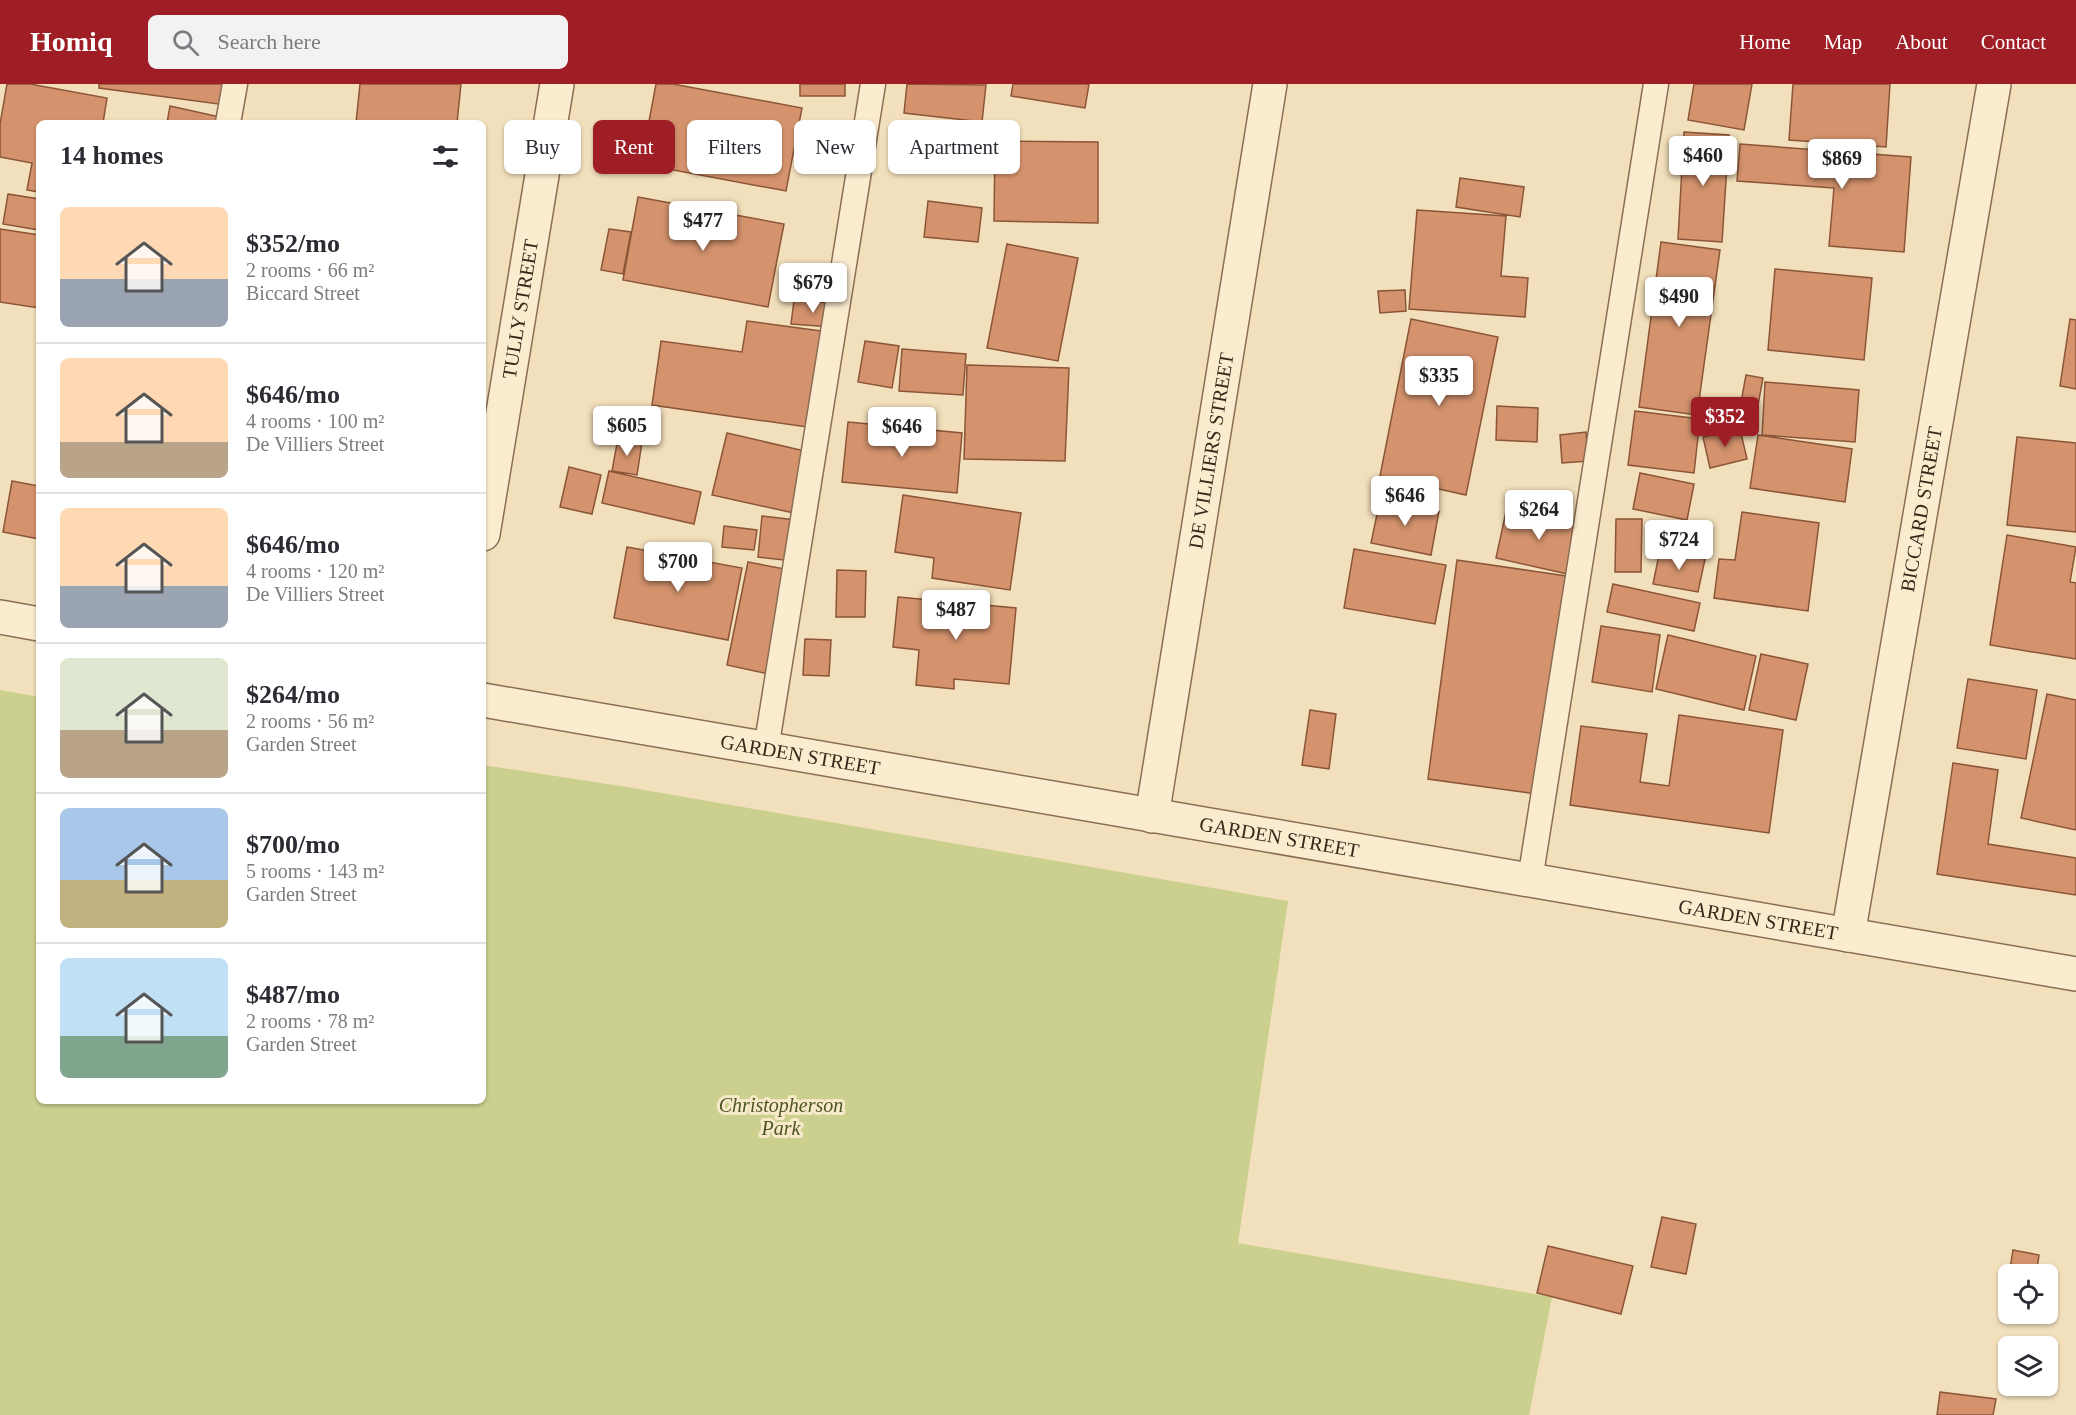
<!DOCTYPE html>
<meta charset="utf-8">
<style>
:root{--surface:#fff;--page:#f2f2f3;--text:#2b2b33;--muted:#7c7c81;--line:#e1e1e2;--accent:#9f1e25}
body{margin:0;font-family:Georgia,serif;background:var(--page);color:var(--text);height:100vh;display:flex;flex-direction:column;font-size:22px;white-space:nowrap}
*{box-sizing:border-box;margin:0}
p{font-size:20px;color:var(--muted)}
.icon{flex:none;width:33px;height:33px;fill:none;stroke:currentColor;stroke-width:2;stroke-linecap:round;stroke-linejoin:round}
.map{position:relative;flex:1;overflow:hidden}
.panel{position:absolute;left:36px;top:36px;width:450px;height:984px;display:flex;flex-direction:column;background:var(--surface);border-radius:9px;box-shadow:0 2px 4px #0004}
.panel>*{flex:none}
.guide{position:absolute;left:504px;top:36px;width:570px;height:54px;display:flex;gap:12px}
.tools{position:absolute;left:1998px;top:1180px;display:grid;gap:12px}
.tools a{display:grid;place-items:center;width:60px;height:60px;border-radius:9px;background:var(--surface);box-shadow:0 2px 4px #0004;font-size:30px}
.price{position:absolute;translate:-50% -51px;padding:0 14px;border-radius:6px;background:#fff;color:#222;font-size:20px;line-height:39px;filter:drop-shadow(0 2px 3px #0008)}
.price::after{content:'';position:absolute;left:50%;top:36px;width:18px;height:14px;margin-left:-9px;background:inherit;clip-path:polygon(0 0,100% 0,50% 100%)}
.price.current{background:var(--accent);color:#fff}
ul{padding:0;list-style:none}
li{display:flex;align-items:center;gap:18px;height:150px;padding:0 24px}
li+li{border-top:2px solid var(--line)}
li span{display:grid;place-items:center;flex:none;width:168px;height:120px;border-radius:9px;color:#555}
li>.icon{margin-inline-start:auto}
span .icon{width:72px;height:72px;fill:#fffc;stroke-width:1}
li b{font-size:26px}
h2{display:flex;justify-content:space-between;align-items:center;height:72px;padding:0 24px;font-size:26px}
.chip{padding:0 21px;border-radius:9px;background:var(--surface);box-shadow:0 2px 4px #0004;font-size:21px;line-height:54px}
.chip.current{background:var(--accent);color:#fff}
header{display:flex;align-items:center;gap:36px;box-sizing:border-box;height:84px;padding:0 30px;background:var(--accent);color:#fff}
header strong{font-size:28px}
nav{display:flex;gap:33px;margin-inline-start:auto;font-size:21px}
.search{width:420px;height:54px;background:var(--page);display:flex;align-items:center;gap:15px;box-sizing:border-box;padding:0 21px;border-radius:9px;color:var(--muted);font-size:22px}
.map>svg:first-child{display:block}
</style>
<header>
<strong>Homiq</strong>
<div class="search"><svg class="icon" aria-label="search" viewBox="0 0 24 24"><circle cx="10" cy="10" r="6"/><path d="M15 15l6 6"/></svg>Search here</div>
<nav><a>Home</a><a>Map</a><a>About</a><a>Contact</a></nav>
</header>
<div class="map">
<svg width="2076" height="1331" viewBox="0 0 2076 1331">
<rect width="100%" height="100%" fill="#f2dfbb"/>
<!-- green -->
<path fill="#ccd08f" d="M 0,606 L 39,613 L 39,1017 L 483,1017 L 483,681 L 627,703 L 1288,817 L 1238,1159 L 1552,1213 L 1529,1331 L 0,1331 Z"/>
<!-- building -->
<path fill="#d4936d" stroke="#8c5537" stroke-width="1.5" d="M 7,0 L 30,0 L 107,14 L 103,39 L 39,39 L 39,108 L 27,106 L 32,79 L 0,73 L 0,40 Z
M 7,0 L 30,0 L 107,14 L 103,39 L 39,39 L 39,108 L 27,106 L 32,79 L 0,73 L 0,40 Z
M 7,0 L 30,0 L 107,14 L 103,39 L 39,39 L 39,108 L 27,106 L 32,79 L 0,73 L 0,40 Z
M 7,0 L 30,0 L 107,14 L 103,39 L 39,39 L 39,108 L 27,106 L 32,79 L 0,73 L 0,40 Z
M 99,0 L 229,0 L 226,21 L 99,4 Z
M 99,0 L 229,0 L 226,21 L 99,4 Z
M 99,0 L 229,0 L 226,21 L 99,4 Z
M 99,0 L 229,0 L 226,21 L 99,4 Z
M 360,0 L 461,0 L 457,39 L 356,39 Z
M 360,0 L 461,0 L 457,39 L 356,39 Z
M 360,0 L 461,0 L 457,39 L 356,39 Z
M 360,0 L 461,0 L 457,39 L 356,39 Z
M 656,0 L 673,0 L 802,24 L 786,107 L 641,80 Z
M 656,0 L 673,0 L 802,24 L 786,107 L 641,80 Z
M 656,0 L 673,0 L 802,24 L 786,107 L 641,80 Z
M 656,0 L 673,0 L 802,24 L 786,107 L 641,80 Z
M 800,0 L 845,0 L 845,12 L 800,12 Z
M 800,0 L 845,0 L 845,12 L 800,12 Z
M 800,0 L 845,0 L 845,12 L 800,12 Z
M 800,0 L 845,0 L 845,12 L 800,12 Z
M 907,0 L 986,1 L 982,38 L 904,29 Z
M 907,0 L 986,1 L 982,38 L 904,29 Z
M 907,0 L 986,1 L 982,38 L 904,29 Z
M 907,0 L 986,1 L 982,38 L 904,29 Z
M 1013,0 L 1089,0 L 1085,24 L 1011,12 Z
M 1013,0 L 1089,0 L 1085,24 L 1011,12 Z
M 1013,0 L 1089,0 L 1085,24 L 1011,12 Z
M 1013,0 L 1089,0 L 1085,24 L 1011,12 Z
M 1694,0 L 1752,0 L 1744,46 L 1688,36 Z
M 1694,0 L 1752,0 L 1744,46 L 1688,36 Z
M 1694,0 L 1752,0 L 1744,46 L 1688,36 Z
M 1694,0 L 1752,0 L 1744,46 L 1688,36 Z
M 1793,0 L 1890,0 L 1886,63 L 1789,56 Z
M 1793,0 L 1890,0 L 1886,63 L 1789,56 Z
M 1793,0 L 1890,0 L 1886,63 L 1789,56 Z
M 1793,0 L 1890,0 L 1886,63 L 1789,56 Z
M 170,22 L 220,33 L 218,39 L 167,39 Z
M 170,22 L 220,33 L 218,39 L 167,39 Z
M 170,22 L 220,33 L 218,39 L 167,39 Z
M 170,22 L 220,33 L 218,39 L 167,39 Z
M 1684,48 L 1729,51 L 1722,158 L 1678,155 Z
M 1684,48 L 1729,51 L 1722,158 L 1678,155 Z
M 1684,48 L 1729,51 L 1722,158 L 1678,155 Z
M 1684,48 L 1729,51 L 1722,158 L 1678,155 Z
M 995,57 L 1098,58 L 1098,139 L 994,137 Z
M 995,57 L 1098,58 L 1098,139 L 994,137 Z
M 995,57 L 1098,58 L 1098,139 L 994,137 Z
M 995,57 L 1098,58 L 1098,139 L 994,137 Z
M 1740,60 L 1911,73 L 1904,168 L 1829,162 L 1834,104 L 1737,97 Z
M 1740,60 L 1911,73 L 1904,168 L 1829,162 L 1834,104 L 1737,97 Z
M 1740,60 L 1911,73 L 1904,168 L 1829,162 L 1834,104 L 1737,97 Z
M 1740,60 L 1911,73 L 1904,168 L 1829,162 L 1834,104 L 1737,97 Z
M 1460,94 L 1524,103 L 1520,133 L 1456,123 Z
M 1460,94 L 1524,103 L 1520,133 L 1456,123 Z
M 1460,94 L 1524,103 L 1520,133 L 1456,123 Z
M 1460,94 L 1524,103 L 1520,133 L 1456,123 Z
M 8,110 L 39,115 L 39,146 L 3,140 Z
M 8,110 L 39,115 L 39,146 L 3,140 Z
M 8,110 L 39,115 L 39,146 L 3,140 Z
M 8,110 L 39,115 L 39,146 L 3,140 Z
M 638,113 L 784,140 L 768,223 L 623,196 Z
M 638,113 L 784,140 L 768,223 L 623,196 Z
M 638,113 L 784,140 L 768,223 L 623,196 Z
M 638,113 L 784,140 L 768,223 L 623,196 Z
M 928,117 L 982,124 L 978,158 L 924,153 Z
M 928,117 L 982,124 L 978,158 L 924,153 Z
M 928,117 L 982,124 L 978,158 L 924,153 Z
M 928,117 L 982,124 L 978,158 L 924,153 Z
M 1417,126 L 1506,132 L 1501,192 L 1528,194 L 1525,233 L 1409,225 Z
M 1417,126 L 1506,132 L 1501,192 L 1528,194 L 1525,233 L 1409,225 Z
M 1417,126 L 1506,132 L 1501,192 L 1528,194 L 1525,233 L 1409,225 Z
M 1417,126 L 1506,132 L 1501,192 L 1528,194 L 1525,233 L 1409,225 Z
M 0,145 L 39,151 L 39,224 L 0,218 Z
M 0,145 L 39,151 L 39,224 L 0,218 Z
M 0,145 L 39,151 L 39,224 L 0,218 Z
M 0,145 L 39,151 L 39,224 L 0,218 Z
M 609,145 L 631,148 L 623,190 L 601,186 Z
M 609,145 L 631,148 L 623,190 L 601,186 Z
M 609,145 L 631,148 L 623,190 L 601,186 Z
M 609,145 L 631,148 L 623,190 L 601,186 Z
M 1661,158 L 1720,166 L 1697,331 L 1639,323 Z
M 1661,158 L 1720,166 L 1697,331 L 1639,323 Z
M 1661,158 L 1720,166 L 1697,331 L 1639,323 Z
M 1661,158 L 1720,166 L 1697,331 L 1639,323 Z
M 1007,160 L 1078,174 L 1058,277 L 987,264 Z
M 1007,160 L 1078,174 L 1058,277 L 987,264 Z
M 1007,160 L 1078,174 L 1058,277 L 987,264 Z
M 1007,160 L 1078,174 L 1058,277 L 987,264 Z
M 1775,185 L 1872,194 L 1864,276 L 1768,266 Z
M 1775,185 L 1872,194 L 1864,276 L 1768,266 Z
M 1775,185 L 1872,194 L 1864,276 L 1768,266 Z
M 1775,185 L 1872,194 L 1864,276 L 1768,266 Z
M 799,192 L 834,198 L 830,218 L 797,213 Z
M 799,192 L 834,198 L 830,218 L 797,213 Z
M 799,192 L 834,198 L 830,218 L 797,213 Z
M 799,192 L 834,198 L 830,218 L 797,213 Z
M 1405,206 L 1406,227 L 1380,229 L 1378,207 Z
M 1405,206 L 1406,227 L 1380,229 L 1378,207 Z
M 1405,206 L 1406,227 L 1380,229 L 1378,207 Z
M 1405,206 L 1406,227 L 1380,229 L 1378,207 Z
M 794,216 L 834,219 L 832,243 L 791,240 Z
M 794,216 L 834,219 L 832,243 L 791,240 Z
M 794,216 L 834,219 L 832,243 L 791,240 Z
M 794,216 L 834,219 L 832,243 L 791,240 Z
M 1411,235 L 1498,253 L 1466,411 L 1380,392 Z
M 1411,235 L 1498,253 L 1466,411 L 1380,392 Z
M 1411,235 L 1498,253 L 1466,411 L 1380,392 Z
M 1411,235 L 1498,253 L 1466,411 L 1380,392 Z
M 2070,235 L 2076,236 L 2076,305 L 2060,302 Z
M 2070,235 L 2076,236 L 2076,305 L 2060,302 Z
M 2070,235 L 2076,236 L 2076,305 L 2060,302 Z
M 2070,235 L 2076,236 L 2076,305 L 2060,302 Z
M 747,237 L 828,248 L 814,344 L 652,321 L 661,257 L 742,268 Z
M 747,237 L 828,248 L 814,344 L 652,321 L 661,257 L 742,268 Z
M 747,237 L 828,248 L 814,344 L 652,321 L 661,257 L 742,268 Z
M 747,237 L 828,248 L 814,344 L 652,321 L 661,257 L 742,268 Z
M 865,257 L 899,262 L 892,304 L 858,298 Z
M 865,257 L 899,262 L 892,304 L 858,298 Z
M 865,257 L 899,262 L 892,304 L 858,298 Z
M 865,257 L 899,262 L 892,304 L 858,298 Z
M 902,265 L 966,270 L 963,311 L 899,307 Z
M 902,265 L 966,270 L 963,311 L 899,307 Z
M 902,265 L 966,270 L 963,311 L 899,307 Z
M 902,265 L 966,270 L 963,311 L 899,307 Z
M 967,281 L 1069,284 L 1065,377 L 964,375 Z
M 967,281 L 1069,284 L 1065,377 L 964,375 Z
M 967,281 L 1069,284 L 1065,377 L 964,375 Z
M 967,281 L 1069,284 L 1065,377 L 964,375 Z
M 1746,291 L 1763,294 L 1756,332 L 1739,329 Z
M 1746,291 L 1763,294 L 1756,332 L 1739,329 Z
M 1746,291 L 1763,294 L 1756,332 L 1739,329 Z
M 1746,291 L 1763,294 L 1756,332 L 1739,329 Z
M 1765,298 L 1859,306 L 1855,358 L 1762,351 Z
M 1765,298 L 1859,306 L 1855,358 L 1762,351 Z
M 1765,298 L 1859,306 L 1855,358 L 1762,351 Z
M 1765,298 L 1859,306 L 1855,358 L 1762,351 Z
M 1497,322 L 1538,324 L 1537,358 L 1496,356 Z
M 1497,322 L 1538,324 L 1537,358 L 1496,356 Z
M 1497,322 L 1538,324 L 1537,358 L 1496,356 Z
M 1497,322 L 1538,324 L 1537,358 L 1496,356 Z
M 1635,327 L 1700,335 L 1694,389 L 1628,381 Z
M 1635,327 L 1700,335 L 1694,389 L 1628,381 Z
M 1635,327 L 1700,335 L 1694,389 L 1628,381 Z
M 1635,327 L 1700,335 L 1694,389 L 1628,381 Z
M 848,338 L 962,349 L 957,409 L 842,398 Z
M 848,338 L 962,349 L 957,409 L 842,398 Z
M 848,338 L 962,349 L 957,409 L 842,398 Z
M 848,338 L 962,349 L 957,409 L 842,398 Z
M 1740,345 L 1747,375 L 1710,384 L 1703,353 Z
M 1740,345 L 1747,375 L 1710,384 L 1703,353 Z
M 1740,345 L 1747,375 L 1710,384 L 1703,353 Z
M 1740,345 L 1747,375 L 1710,384 L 1703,353 Z
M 1586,348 L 1588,377 L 1562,379 L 1560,351 Z
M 1586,348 L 1588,377 L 1562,379 L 1560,351 Z
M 1586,348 L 1588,377 L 1562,379 L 1560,351 Z
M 1586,348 L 1588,377 L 1562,379 L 1560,351 Z
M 727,349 L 809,368 L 794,429 L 712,411 Z
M 727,349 L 809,368 L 794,429 L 712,411 Z
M 727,349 L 809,368 L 794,429 L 712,411 Z
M 727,349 L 809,368 L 794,429 L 712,411 Z
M 1758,351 L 1852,365 L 1845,418 L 1750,404 Z
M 1758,351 L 1852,365 L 1845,418 L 1750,404 Z
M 1758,351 L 1852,365 L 1845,418 L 1750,404 Z
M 1758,351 L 1852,365 L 1845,418 L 1750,404 Z
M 2017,353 L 2076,359 L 2076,448 L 2007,441 Z
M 2017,353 L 2076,359 L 2076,448 L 2007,441 Z
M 2017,353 L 2076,359 L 2076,448 L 2007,441 Z
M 2017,353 L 2076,359 L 2076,448 L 2007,441 Z
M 618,354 L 642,358 L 637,391 L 612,387 Z
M 618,354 L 642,358 L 637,391 L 612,387 Z
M 618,354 L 642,358 L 637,391 L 612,387 Z
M 618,354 L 642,358 L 637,391 L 612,387 Z
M 569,383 L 601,391 L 592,430 L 560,423 Z
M 569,383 L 601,391 L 592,430 L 560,423 Z
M 569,383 L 601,391 L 592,430 L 560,423 Z
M 569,383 L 601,391 L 592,430 L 560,423 Z
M 609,387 L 701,408 L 694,440 L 602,419 Z
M 609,387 L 701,408 L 694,440 L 602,419 Z
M 609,387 L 701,408 L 694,440 L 602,419 Z
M 609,387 L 701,408 L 694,440 L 602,419 Z
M 1640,389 L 1694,400 L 1687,436 L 1633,425 Z
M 1640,389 L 1694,400 L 1687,436 L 1633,425 Z
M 1640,389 L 1694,400 L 1687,436 L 1633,425 Z
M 1640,389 L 1694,400 L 1687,436 L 1633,425 Z
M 12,397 L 39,402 L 39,455 L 3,448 Z
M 12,397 L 39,402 L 39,455 L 3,448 Z
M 12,397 L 39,402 L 39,455 L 3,448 Z
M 12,397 L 39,402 L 39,455 L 3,448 Z
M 903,411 L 1021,429 L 1010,506 L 932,494 L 934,474 L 895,468 Z
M 903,411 L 1021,429 L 1010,506 L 932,494 L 934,474 L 895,468 Z
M 903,411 L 1021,429 L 1010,506 L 932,494 L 934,474 L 895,468 Z
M 903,411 L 1021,429 L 1010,506 L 932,494 L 934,474 L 895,468 Z
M 1380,416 L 1439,427 L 1431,471 L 1371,459 Z
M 1380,416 L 1439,427 L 1431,471 L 1371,459 Z
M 1380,416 L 1439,427 L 1431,471 L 1371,459 Z
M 1380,416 L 1439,427 L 1431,471 L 1371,459 Z
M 1507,423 L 1582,440 L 1572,491 L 1496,474 Z
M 1507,423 L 1582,440 L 1572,491 L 1496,474 Z
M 1507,423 L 1582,440 L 1572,491 L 1496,474 Z
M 1507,423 L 1582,440 L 1572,491 L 1496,474 Z
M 1742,428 L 1819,439 L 1808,527 L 1714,514 L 1719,475 L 1735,476 Z
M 1742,428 L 1819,439 L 1808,527 L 1714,514 L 1719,475 L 1735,476 Z
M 1742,428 L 1819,439 L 1808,527 L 1714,514 L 1719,475 L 1735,476 Z
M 1742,428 L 1819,439 L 1808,527 L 1714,514 L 1719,475 L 1735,476 Z
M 762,432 L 796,436 L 792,477 L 758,473 Z
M 762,432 L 796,436 L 792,477 L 758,473 Z
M 762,432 L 796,436 L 792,477 L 758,473 Z
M 762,432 L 796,436 L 792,477 L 758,473 Z
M 1616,435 L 1642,435 L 1641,488 L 1615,488 Z
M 1616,435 L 1642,435 L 1641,488 L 1615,488 Z
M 1616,435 L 1642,435 L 1641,488 L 1615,488 Z
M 1616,435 L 1642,435 L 1641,488 L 1615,488 Z
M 724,442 L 757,446 L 754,466 L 722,463 Z
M 724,442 L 757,446 L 754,466 L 722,463 Z
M 724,442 L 757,446 L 754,466 L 722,463 Z
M 724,442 L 757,446 L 754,466 L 722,463 Z
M 2007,451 L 2076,463 L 2070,498 L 2076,499 L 2076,575 L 1990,561 Z
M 2007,451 L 2076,463 L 2070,498 L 2076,499 L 2076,575 L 1990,561 Z
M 627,463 L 742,484 L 728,556 L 614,534 Z
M 627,463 L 742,484 L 728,556 L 614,534 Z
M 627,463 L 742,484 L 728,556 L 614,534 Z
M 627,463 L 742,484 L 728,556 L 614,534 Z
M 1354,465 L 1446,481 L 1435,540 L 1344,524 Z
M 1354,465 L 1446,481 L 1435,540 L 1344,524 Z
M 1354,465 L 1446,481 L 1435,540 L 1344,524 Z
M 1354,465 L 1446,481 L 1435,540 L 1344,524 Z
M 1660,466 L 1705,475 L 1698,508 L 1653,500 Z
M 1660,466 L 1705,475 L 1698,508 L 1653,500 Z
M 1660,466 L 1705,475 L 1698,508 L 1653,500 Z
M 1660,466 L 1705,475 L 1698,508 L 1653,500 Z
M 1457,476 L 1566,492 L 1536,710 L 1428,695 Z
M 1457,476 L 1566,492 L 1536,710 L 1428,695 Z
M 748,478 L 790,486 L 769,590 L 727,581 Z
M 748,478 L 790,486 L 769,590 L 727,581 Z
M 748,478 L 790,486 L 769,590 L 727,581 Z
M 748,478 L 790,486 L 769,590 L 727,581 Z
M 837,486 L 866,487 L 865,533 L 836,533 Z
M 837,486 L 866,487 L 865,533 L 836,533 Z
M 837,486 L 866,487 L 865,533 L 836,533 Z
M 837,486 L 866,487 L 865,533 L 836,533 Z
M 1613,500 L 1700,519 L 1694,547 L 1607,528 Z
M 1613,500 L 1700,519 L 1694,547 L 1607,528 Z
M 898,513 L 1016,524 L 1009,600 L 954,595 L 954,605 L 916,601 L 919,566 L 893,563 Z
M 898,513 L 1016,524 L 1009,600 L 954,595 L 954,605 L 916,601 L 919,566 L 893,563 Z
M 1601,542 L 1660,551 L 1652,608 L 1592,598 Z
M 1601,542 L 1660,551 L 1652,608 L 1592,598 Z
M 1668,551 L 1756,572 L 1744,626 L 1656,605 Z
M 1668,551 L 1756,572 L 1744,626 L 1656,605 Z
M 805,555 L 831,556 L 829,592 L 803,591 Z
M 805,555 L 831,556 L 829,592 L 803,591 Z
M 1761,570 L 1808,580 L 1796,636 L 1749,626 Z
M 1761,570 L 1808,580 L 1796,636 L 1749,626 Z
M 1968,595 L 2037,606 L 2026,675 L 1957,664 Z
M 1968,595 L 2037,606 L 2026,675 L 1957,664 Z
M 2047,610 L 2076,616 L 2076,746 L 2021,734 Z
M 2047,610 L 2076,616 L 2076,746 L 2021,734 Z
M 1310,626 L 1336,630 L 1329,685 L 1302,681 Z
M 1310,626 L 1336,630 L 1329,685 L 1302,681 Z
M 1679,631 L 1783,646 L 1769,749 L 1570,721 L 1581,642 L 1647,650 L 1640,698 L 1669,702 Z
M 1679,631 L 1783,646 L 1769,749 L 1570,721 L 1581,642 L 1647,650 L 1640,698 L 1669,702 Z
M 1953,679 L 1998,686 L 1988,760 L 2076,774 L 2076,811 L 1937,790 Z
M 1953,679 L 1998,686 L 1988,760 L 2076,774 L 2076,811 L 1937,790 Z
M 1662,1133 L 1696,1140 L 1686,1190 L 1651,1183 Z
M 1662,1133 L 1696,1140 L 1686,1190 L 1651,1183 Z
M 1548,1162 L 1633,1182 L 1621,1230 L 1537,1209 Z
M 1548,1162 L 1633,1182 L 1621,1230 L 1537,1209 Z
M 2013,1166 L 2039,1171 L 2036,1191 L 2009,1191 Z
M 2013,1166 L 2039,1171 L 2036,1191 L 2009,1191 Z
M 1940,1308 L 1996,1315 L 1993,1331 L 1937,1331 Z
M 1940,1308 L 1996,1315 L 1993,1331 L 1937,1331 Z"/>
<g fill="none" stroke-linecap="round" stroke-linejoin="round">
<defs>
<path id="service" d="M 228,39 L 235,0
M 766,665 L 873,0
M 1530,796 L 1656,0"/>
<g id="minor">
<path id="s1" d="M 483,450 L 557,0"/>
<path id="s2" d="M 1152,732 L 1270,0"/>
<path id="s3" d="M 1848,851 L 1994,0"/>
</g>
<g id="tertiary">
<path d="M 0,533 L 39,540"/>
<path id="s4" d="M 483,616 L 2076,890"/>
</g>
</defs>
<!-- service casing -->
<use href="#service" stroke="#8a6e54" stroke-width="27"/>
<!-- minor casing -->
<use href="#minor" stroke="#8a6e54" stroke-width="36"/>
<!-- tertiary casing -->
<use href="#tertiary" stroke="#8a6e54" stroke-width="36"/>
<!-- service -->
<use href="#service" stroke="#fceccf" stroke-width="24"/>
<!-- minor -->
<use href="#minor" stroke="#fceccf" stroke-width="33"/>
<!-- tertiary -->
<use href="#tertiary" stroke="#fceccf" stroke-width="33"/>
</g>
<g text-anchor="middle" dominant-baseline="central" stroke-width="6" stroke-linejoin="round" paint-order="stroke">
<!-- street labels -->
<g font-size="20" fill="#38271a" stroke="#f8e9cb">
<text stroke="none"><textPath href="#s1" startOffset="228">TULLY STREET</textPath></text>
<text stroke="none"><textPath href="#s2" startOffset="370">DE VILLIERS STREET</textPath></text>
<text stroke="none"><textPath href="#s3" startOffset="432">BICCARD STREET</textPath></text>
<text stroke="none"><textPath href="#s4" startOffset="322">GARDEN STREET</textPath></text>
<text stroke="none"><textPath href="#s4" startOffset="808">GARDEN STREET</textPath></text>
<text stroke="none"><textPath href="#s4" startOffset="1294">GARDEN STREET</textPath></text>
</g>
<!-- park labels -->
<g font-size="20" font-style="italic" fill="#4b561f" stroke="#f8e9cb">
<text x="781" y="1021">Christopherson<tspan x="781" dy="23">Park</tspan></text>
</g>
</g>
</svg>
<div class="tools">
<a><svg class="icon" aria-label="locate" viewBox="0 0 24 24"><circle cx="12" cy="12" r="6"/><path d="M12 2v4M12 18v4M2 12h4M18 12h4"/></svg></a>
<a><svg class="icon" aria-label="layers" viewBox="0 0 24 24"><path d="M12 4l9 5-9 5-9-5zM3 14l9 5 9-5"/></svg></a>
</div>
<b class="price" style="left:1703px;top:103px">$460</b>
<b class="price" style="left:1842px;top:106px">$869</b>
<b class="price" style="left:703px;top:168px">$477</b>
<b class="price" style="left:813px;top:230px">$679</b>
<b class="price" style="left:1679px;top:244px">$490</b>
<b class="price" style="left:1439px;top:323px">$335</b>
<b class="price current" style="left:1725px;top:364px">$352</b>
<b class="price" style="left:627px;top:373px">$605</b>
<b class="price" style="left:902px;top:374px">$646</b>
<b class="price" style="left:1405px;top:443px">$646</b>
<b class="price" style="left:1539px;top:457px">$264</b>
<b class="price" style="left:1679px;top:487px">$724</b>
<b class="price" style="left:678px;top:509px">$700</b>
<b class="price" style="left:956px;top:557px">$487</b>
<div class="guide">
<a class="chip">Buy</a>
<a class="chip current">Rent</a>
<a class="chip">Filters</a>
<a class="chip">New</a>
<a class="chip">Apartment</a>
</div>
<section class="panel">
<h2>14 homes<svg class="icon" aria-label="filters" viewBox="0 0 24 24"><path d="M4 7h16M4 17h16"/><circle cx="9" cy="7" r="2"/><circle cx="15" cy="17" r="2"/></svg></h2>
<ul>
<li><span style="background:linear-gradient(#ffd9b3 60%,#9aa5b1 0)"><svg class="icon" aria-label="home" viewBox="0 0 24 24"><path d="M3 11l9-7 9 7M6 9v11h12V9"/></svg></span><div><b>$352/mo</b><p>2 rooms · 66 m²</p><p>Biccard Street</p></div></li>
<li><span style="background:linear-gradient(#ffd9b3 70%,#b9a48a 0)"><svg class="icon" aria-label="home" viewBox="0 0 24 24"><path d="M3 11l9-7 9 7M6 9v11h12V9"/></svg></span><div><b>$646/mo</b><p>4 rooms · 100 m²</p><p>De Villiers Street</p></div></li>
<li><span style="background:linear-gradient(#ffd9b3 65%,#9aa5b1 0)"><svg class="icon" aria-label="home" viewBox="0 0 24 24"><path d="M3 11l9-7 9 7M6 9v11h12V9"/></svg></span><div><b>$646/mo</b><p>4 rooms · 120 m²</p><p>De Villiers Street</p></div></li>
<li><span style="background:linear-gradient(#dfe7d0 60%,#b9a48a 0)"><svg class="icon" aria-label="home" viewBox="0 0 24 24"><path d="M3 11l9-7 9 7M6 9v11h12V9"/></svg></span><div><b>$264/mo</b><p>2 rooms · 56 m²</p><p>Garden Street</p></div></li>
<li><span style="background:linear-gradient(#a9c7e8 60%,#c2b280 0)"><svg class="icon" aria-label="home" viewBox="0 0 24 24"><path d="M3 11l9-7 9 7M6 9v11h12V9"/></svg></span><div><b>$700/mo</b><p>5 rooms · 143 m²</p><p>Garden Street</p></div></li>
<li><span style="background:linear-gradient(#bfe0f5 65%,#7fa58c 0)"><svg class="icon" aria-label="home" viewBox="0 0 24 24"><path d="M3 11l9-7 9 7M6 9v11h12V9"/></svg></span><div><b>$487/mo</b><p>2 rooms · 78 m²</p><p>Garden Street</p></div></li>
</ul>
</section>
</div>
